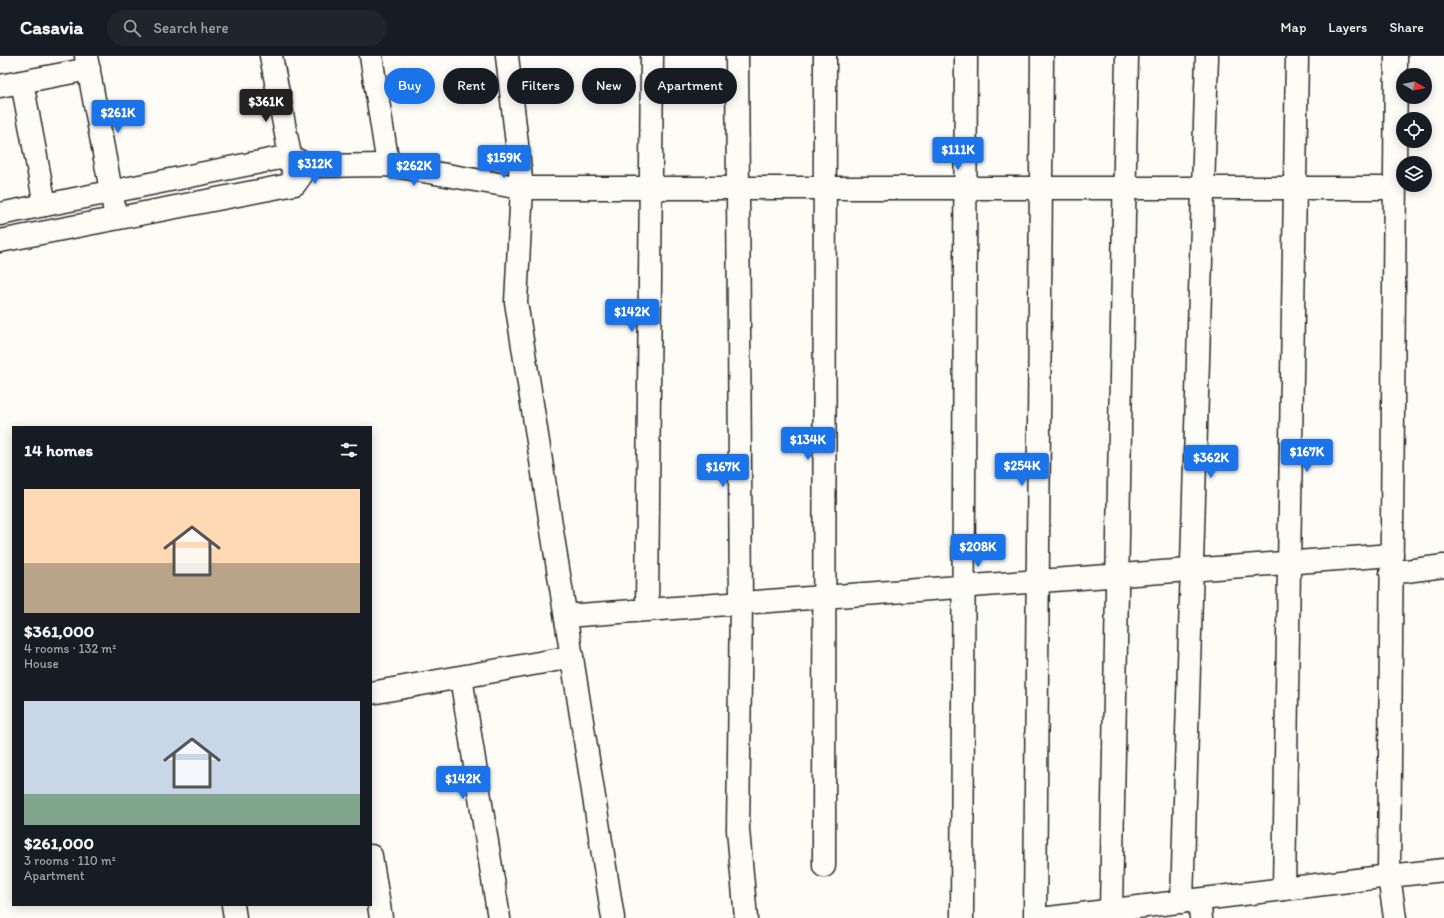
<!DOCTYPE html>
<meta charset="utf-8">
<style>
:root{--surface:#171b24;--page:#20242c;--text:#f1f3f6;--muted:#9ea1a6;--line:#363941;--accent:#1a73e8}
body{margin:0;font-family:Itim,sans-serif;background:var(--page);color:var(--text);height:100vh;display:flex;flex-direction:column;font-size:15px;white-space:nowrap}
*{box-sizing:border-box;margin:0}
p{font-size:13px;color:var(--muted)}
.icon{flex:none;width:22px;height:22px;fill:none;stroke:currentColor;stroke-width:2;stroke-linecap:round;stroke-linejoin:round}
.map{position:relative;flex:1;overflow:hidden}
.panel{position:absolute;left:12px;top:370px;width:360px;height:480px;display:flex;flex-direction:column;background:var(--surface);border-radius:0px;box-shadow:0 2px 10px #0003}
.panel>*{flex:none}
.hud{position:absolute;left:384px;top:12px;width:380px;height:36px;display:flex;gap:8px}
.needle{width:26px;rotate:100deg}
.fabs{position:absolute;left:1396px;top:12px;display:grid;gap:8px}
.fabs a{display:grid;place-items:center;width:36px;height:36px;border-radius:50%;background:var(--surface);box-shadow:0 2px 10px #0003;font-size:20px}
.price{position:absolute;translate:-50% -34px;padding:0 9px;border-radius:4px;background:var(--accent);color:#fff;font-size:13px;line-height:26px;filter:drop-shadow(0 1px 2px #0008)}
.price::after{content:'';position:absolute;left:50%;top:24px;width:12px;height:9px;margin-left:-6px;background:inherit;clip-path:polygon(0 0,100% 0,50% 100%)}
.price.selected{background:#222;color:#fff}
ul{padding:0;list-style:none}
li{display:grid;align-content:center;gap:8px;height:212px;padding:0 12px}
li span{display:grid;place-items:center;height:124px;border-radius:0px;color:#555}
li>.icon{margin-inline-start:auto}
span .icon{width:72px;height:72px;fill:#fffc;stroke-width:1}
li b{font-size:17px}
h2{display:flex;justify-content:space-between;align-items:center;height:48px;padding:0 12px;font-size:17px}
.tag{padding:0 14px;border-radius:18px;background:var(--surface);box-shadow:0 2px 10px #0003;font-size:14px;line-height:36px}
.tag.selected{background:var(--accent);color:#fff}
header{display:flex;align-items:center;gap:24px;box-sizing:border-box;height:56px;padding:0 20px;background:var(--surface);border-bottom:1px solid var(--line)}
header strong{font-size:19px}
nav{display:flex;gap:22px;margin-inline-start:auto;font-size:14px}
.search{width:280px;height:36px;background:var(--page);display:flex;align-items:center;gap:10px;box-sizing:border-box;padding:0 14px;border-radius:22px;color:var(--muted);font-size:15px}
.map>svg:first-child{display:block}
</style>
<header>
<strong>Casavia</strong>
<div class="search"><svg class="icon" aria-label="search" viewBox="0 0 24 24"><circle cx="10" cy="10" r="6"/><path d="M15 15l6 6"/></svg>Search here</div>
<nav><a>Map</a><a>Layers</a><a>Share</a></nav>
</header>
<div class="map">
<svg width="1444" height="862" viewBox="0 0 1444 862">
<rect width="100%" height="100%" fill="#fdfcf7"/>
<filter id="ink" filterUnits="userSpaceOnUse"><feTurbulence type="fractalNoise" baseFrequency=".025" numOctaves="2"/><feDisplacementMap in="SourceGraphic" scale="8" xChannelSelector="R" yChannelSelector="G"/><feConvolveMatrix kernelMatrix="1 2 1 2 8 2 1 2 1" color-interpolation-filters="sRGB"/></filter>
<g filter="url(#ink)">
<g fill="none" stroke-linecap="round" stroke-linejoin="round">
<defs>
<path id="street" d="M 86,0 L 116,162
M 371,0 L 388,109
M 737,0 L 741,547 L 738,774 L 746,862
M 22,26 L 45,149
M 0,30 L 89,13
M 522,132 L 1395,132
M 1391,517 L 1444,510
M 647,554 L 652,0
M 566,560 L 1392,499
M 461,621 L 499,862
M 371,637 L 572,601
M 371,800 L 381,862
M 824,810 L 825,0
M 1284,833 L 1297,0
M 1199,844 L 1201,862
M 1182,846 L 1207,0
M 233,849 L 235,862
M 1111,854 L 1127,0
M 962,862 L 966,0
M 1035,862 L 1042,0
M 1395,862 L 1389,820 L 1444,814"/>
<path id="secondary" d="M 271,0 L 293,115
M 507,0 L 522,132 L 516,246 L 613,862
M 0,158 L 290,100 L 308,110 L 388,109 L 522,132
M 0,185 L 295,128 L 308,110
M 1049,862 L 1389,820 L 1396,0"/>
</defs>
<!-- street casing -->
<use href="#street" stroke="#2b2b2b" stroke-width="25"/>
<!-- secondary casing -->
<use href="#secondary" stroke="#2b2b2b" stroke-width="25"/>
<!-- street -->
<use href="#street" stroke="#fdfcf7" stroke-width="22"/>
<!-- secondary -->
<use href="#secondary" stroke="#fdfcf7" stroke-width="22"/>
</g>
</g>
</svg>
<div class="fabs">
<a><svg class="needle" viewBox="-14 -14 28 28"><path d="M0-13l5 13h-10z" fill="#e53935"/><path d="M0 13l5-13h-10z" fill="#9ea1a6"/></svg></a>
<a><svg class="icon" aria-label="locate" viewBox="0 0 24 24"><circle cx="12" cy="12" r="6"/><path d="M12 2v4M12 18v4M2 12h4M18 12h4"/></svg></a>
<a><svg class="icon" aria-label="layers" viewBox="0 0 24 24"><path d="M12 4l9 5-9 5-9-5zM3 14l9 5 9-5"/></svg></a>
</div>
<b class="price selected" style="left:266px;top:67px">$361K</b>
<b class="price" style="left:118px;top:78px">$261K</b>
<b class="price" style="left:958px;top:115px">$111K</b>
<b class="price" style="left:504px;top:123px">$159K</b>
<b class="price" style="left:315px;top:129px">$312K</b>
<b class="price" style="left:414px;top:131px">$262K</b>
<b class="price" style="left:632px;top:277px">$142K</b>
<b class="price" style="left:808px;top:405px">$134K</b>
<b class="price" style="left:1307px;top:417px">$167K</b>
<b class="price" style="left:1211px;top:423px">$362K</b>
<b class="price" style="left:1022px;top:431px">$254K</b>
<b class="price" style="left:723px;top:432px">$167K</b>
<b class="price" style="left:978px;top:512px">$208K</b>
<b class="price" style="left:463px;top:744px">$142K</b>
<div class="hud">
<a class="tag selected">Buy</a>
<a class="tag">Rent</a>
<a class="tag">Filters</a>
<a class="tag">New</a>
<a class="tag">Apartment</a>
</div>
<section class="panel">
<h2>14 homes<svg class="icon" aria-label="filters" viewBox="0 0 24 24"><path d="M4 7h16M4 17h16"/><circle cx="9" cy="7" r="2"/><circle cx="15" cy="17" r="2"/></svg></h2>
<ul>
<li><span style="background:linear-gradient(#ffd9b3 60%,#b9a48a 0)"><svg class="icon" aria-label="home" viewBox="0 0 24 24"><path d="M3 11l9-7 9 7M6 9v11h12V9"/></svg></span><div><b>$361,000</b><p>4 rooms · 132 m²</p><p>House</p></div></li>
<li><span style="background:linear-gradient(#c9d6e8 75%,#7fa58c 0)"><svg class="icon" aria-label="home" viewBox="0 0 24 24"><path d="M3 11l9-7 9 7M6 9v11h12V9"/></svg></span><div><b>$261,000</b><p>3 rooms · 110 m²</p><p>Apartment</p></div></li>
</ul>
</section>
</div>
